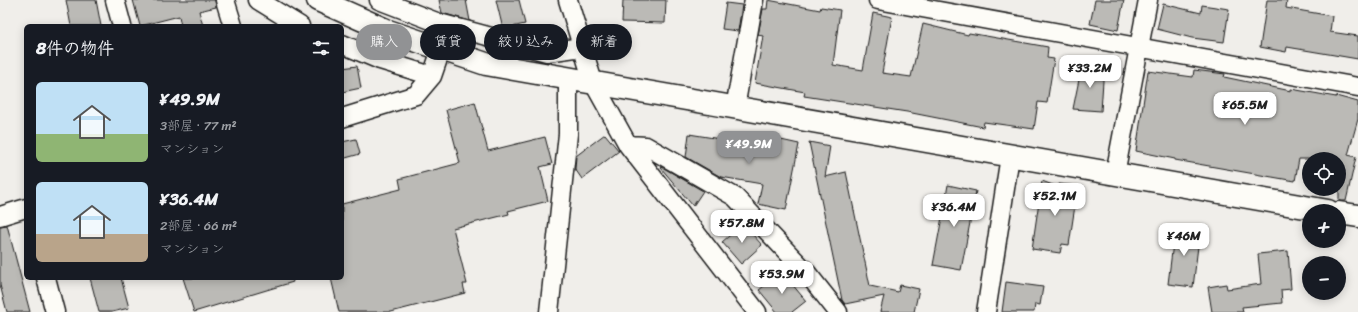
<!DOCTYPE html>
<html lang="ja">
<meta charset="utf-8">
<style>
:root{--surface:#171b24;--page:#242831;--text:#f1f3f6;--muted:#9ea1a6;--accent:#919294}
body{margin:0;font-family:Sriracha,"Klee One",sans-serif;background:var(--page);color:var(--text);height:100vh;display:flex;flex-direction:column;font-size:15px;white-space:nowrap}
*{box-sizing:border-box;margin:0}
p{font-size:13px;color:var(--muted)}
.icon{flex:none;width:22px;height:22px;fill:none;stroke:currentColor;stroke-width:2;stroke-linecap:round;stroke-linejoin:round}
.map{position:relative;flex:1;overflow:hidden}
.panel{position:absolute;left:24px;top:24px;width:320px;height:256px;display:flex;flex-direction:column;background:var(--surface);border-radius:6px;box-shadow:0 2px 10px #0003}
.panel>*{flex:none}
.top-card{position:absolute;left:356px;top:24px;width:380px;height:36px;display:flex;gap:8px}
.tools{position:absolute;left:1302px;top:152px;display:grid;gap:8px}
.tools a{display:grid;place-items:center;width:44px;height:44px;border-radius:50%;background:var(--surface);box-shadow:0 2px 10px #0003;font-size:20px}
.price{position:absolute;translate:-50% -34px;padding:0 9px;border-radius:8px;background:#fff;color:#222;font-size:13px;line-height:26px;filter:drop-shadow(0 1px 2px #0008)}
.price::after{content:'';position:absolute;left:50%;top:24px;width:12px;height:9px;margin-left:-6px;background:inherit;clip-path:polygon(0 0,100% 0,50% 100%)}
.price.selected{background:var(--accent);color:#fff}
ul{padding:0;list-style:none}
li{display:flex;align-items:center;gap:12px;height:100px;padding:0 12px}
li span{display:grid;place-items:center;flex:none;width:112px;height:80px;border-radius:6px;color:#555}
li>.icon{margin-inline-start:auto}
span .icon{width:48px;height:48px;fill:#fffc;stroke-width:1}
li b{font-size:17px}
h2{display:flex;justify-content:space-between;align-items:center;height:48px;padding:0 12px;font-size:17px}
.tag{padding:0 14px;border-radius:18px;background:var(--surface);box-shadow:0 2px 10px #0003;font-size:14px;line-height:36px}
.tag.selected{background:var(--accent);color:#fff}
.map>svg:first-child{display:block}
</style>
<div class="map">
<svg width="1358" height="312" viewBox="0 0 1358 312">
<rect width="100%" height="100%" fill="#f0eeea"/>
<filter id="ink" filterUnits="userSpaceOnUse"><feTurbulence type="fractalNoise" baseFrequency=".025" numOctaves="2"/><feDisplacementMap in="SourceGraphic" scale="8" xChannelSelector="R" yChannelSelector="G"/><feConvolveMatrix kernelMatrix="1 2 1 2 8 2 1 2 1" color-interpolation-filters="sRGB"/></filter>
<g filter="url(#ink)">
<!-- building -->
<path fill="#bbbab6" stroke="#1c1c1c" d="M 66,0 L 96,0 L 101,26 L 71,26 Z
M 133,0 L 215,0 L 216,7 L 199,11 L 203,26 L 181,26 L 179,16 L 140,26 Z
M 439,0 L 466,0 L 470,21 L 442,13 Z
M 496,0 L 519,0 L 525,24 L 503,29 Z
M 623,0 L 666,0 L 665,23 L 622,22 Z
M 768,0 L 820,10 L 821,7 L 840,10 L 833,65 L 863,70 L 873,13 L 892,17 L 882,73 L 911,77 L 923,24 L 968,35 L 969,33 L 1048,47 L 1047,58 L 1054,59 L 1047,103 L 1038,102 L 1034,129 L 984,122 L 983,127 L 907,112 L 804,96 L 805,92 L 755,83 L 763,36 L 758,35 L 763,9 L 767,9 Z
M 1095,0 L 1124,0 L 1118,30 L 1090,24 Z
M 1267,0 L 1287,0 L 1286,8 L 1332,16 L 1330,32 L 1358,36 L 1358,59 L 1287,47 L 1286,52 L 1260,47 Z
M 726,3 L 742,5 L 738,31 L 722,29 Z
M 1163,4 L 1201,13 L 1202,5 L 1229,9 L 1224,42 L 1192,38 L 1157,29 Z
M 1082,65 L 1104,66 L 1101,111 L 1073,109 Z
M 357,66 L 361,88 L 342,92 L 342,68 Z
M 1194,70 L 1225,74 L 1224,77 L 1291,91 L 1291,89 L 1336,97 L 1336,96 L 1358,102 L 1358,119 L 1348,155 L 1356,157 L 1346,201 L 1339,201 L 1339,159 L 1299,159 L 1295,181 L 1175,160 L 1175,159 L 1136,151 L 1148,71 L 1193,77 Z
M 475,102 L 488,151 L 545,137 L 552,164 L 540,167 L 548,201 L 508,211 L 509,214 L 453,228 L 467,284 L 463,284 L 465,293 L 391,312 L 339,312 L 331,278 L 342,278 L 342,204 L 401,189 L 399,179 L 460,163 L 446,110 Z
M 605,134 L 619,151 L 582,179 L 575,169 L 576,156 Z
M 689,134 L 770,147 L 772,138 L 799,144 L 786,210 L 758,204 L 762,184 L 721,177 L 686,157 Z
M 356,139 L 360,154 L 342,159 L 342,142 Z
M 809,142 L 830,146 L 825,177 L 846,172 L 870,286 L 898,292 L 900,285 L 919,289 L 914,312 L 880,312 L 884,296 L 845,304 L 842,300 Z
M 662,167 L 703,191 L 693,206 L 661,168 Z
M 1042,181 L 1058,187 L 1059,184 L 1078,186 L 1069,245 L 1062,244 L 1060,253 L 1032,249 Z
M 948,185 L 976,191 L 961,270 L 933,265 Z
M 743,224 L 762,245 L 741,264 L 722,242 Z
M 7,225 L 30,312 L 7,312 L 0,285 L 0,226 Z
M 1175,227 L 1200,230 L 1193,287 L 1168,284 Z
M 1288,251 L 1291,289 L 1281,290 L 1282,303 L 1242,307 L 1243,312 L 1212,312 L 1208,287 L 1226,284 L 1227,289 L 1261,284 L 1258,254 Z
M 782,272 L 806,301 L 792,312 L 777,312 L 759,290 Z
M 90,278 L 121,278 L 129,308 L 112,312 L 99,312 Z
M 183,278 L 292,278 L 293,282 L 194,312 Z
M 1006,282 L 1043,287 L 1040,305 L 1035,304 L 1034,312 L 1002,312 Z"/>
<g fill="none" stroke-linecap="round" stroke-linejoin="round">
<defs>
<path id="minor" d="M 115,0 L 122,26
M 225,0 L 233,26
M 258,0 L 300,26
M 379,0 L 439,23 L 547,52 L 582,47
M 568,0 L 593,82 L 628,145 L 757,312
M 878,0 L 1358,87
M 342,44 L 380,60 L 432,76
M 735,108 L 754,0
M 342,118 L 416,95 L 432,76 L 441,50
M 628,145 L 646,146 L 735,197 L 807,273 L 838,312
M 1115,174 L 1148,0
M 0,216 L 26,208
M 46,278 L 55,312
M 549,312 L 568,134 L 568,78
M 986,312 L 1010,156"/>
<path id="tertiary" d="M 318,0 L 388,31 L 486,64 L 1328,211
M 1339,213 L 1358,216"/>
</defs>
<!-- minor casing -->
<use href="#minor" stroke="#1c1c1c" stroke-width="21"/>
<!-- tertiary casing -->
<use href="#tertiary" stroke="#1c1c1c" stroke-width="25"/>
<!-- minor -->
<use href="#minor" stroke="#fdfcf7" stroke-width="18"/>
<!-- tertiary -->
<use href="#tertiary" stroke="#fdfcf7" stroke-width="22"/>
</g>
</g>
</svg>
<div class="tools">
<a><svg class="icon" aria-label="locate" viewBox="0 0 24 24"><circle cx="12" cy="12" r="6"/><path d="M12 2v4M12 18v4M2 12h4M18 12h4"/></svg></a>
<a>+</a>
<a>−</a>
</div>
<b class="price" style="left:1090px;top:89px">¥33.2M</b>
<b class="price" style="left:1245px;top:126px">¥65.5M</b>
<b class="price selected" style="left:749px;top:165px">¥49.9M</b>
<b class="price" style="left:1055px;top:217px">¥52.1M</b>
<b class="price" style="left:954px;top:228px">¥36.4M</b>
<b class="price" style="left:742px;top:244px">¥57.8M</b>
<b class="price" style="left:1184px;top:257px">¥46M</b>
<b class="price" style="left:782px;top:295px">¥53.9M</b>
<div class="top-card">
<a class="tag selected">購入</a>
<a class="tag">賃貸</a>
<a class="tag">絞り込み</a>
<a class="tag">新着</a>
</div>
<section class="panel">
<h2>8件の物件<svg class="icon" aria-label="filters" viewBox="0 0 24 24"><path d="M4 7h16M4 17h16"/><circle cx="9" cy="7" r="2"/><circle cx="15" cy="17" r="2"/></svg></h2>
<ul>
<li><span style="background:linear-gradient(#bfe0f5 65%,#8fb573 0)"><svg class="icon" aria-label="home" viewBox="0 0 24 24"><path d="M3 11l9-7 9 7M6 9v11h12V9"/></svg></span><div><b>¥49.9M</b><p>3部屋 · 77 m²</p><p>マンション</p></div></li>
<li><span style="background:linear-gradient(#bfe0f5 65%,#b9a48a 0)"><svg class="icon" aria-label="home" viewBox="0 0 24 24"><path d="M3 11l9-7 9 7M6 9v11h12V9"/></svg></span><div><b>¥36.4M</b><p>2部屋 · 66 m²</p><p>マンション</p></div></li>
</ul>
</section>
</div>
